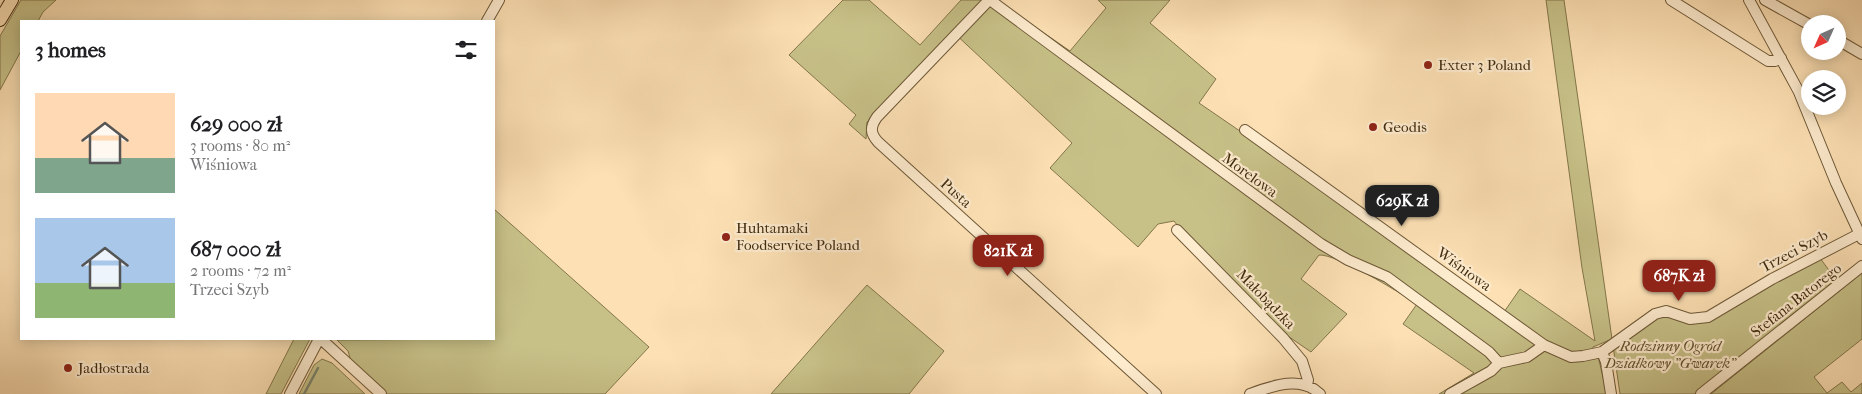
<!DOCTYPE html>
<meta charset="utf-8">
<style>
:root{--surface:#fff;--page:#f2f2f2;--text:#202124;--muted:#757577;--accent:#8f2418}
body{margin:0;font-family:"IM FELL French Canon",serif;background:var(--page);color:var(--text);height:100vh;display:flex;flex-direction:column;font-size:19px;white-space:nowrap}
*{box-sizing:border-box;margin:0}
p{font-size:16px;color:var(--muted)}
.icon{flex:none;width:28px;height:28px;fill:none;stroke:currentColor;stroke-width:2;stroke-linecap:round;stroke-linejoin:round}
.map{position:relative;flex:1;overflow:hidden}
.details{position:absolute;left:20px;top:20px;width:475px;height:320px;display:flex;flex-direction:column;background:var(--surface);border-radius:0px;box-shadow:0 2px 12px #0003}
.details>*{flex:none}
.needle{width:32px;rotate:225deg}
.fabs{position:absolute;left:1801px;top:15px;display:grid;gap:10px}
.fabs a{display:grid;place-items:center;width:45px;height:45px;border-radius:50%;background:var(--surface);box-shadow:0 2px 12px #0003;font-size:25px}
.price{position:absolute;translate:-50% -42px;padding:0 11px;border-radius:10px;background:var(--accent);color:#fff;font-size:16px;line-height:32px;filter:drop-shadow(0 1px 2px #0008)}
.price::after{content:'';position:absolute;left:50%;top:30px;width:15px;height:11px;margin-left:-8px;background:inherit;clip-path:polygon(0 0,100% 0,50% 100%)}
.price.current{background:#222;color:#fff}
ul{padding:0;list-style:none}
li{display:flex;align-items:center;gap:15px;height:125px;padding:0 15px}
li span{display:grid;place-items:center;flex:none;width:140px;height:100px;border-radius:0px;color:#555}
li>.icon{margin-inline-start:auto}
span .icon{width:60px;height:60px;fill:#fffc;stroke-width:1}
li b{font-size:21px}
h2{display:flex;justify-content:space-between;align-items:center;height:60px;padding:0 15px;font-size:21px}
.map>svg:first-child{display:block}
</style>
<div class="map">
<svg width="1862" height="394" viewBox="0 0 1862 394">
<rect width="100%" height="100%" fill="#fde1b5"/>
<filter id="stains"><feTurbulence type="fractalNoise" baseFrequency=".004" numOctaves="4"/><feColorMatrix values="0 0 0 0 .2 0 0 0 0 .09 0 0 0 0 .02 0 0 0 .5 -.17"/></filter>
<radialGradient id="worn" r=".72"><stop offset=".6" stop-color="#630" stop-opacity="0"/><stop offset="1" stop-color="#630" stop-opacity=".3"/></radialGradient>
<!-- green -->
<path fill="#c7c188" stroke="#83764a" d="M 21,0 L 56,0 L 43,12 L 38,21 L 21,21 L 21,51 L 0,90 L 0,36 Z
M 843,0 L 869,0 L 920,45 L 961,0 L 996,0 L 1070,51 L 1106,8 L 1098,0 L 1170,0 L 1150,23 L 1216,79 L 1199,103 L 1504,312 L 1520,289 L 1595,341 L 1582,268 L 1546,0 L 1564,0 L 1612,339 L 1593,347 L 1590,355 L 1598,356 L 1607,394 L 1439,394 L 1474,373 L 1403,324 L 1417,304 C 1399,292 1337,254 1319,255 L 1301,279 L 1347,314 L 1311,352 L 1285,334 L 1188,239 L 1174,221 L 1158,224 L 1138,247 L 1050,168 L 1072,143 L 952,31 L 867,122 L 866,139 L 849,124 L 856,115 L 789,55 Z
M 494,209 L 649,347 L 605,394 L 385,394 L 351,361 L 348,351 L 337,340 L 494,339 Z
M 1817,254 L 1837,281 L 1699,394 L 1620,394 L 1613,346 L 1662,311 L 1708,317 Z
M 1862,273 L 1862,339 L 1814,377 L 1827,393 L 1842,382 L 1851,392 L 1862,383 L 1862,394 L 1711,394 Z
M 867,285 L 944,351 L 909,394 L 771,394 Z
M 294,339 L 310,339 L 281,394 L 266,394 Z
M 322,359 L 332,363 L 365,394 L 299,394 L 314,365 Z"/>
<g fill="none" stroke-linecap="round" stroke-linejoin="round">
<!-- stream -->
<path stroke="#79836d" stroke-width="2.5" d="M 304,394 L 318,368"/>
<defs>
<path id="minor" d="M 989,0 L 877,117 C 870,127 870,133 878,142 L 1156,394
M 990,0 L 1321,244 L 1348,260 L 1387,277 L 1489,352 L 1499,363
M 1671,0 L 1768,61 L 1775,61 L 1781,58
M 1749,0 L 1799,92 L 1836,183 L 1862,239
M 1765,0 L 1810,25
M 487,21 L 499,0
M 1838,40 L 1862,54
M 1245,130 L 1544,345 L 1571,357 L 1583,356 L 1602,352 L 1655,314 L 1666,311 L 1690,319 L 1708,317 L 1772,279 L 1859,234
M 1177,230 L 1283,338 L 1302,361 L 1308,380 L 1307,385
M 321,339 L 381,394
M 1602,352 L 1606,362 L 1611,394
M 290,394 L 319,339
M 1250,394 C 1272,386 1301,375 1320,394
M 1450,394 L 1491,371 L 1499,363 L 1527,357 L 1544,345
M 1701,394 L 1862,266"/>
<path id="major" d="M 0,20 L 12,0"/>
</defs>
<!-- minor casing -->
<use href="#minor" stroke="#6e5837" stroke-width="12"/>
<!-- major casing -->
<use href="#major" stroke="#3f2a0d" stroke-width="14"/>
<!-- minor -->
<use href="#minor" stroke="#feeccf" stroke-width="10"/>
<!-- major -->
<use href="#major" stroke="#fde1b5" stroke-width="12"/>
</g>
<!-- markers -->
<g fill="#8f2418" stroke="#feeccf" stroke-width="2">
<circle cx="1428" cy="65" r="5"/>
<circle cx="1373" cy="127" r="5"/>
<circle cx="726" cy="237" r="5"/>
<circle cx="68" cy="368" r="5"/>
</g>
<g text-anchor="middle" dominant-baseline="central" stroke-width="4.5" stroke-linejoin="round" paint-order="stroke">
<!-- poi labels -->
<g font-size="15" fill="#3f2a0d" stroke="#feeccf" text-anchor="start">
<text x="1438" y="65">Exter 3 Poland</text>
<text x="1383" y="127">Geodis</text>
<text x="736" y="228">Huhtamaki<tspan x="736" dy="17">Foodservice Poland</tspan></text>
<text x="78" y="368">Jadłostrada</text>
</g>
<!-- street labels -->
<g font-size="15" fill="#3f2a0d" stroke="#feeccf">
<text transform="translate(1250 175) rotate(36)">Morelowa</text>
<text transform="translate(956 193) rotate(42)">Pusta</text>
<text transform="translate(1794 251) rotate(-28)">Trzeci Szyb</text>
<text transform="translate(1464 269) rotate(36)">Wiśniowa</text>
<text transform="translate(1266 299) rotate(46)">Małobądzka</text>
<text transform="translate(1796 300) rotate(-38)">Stefana Batorego</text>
</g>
<!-- park labels -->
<g font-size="15" font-style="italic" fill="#61502c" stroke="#feeccf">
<text x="1670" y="346">Rodzinny Ogród<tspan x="1670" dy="17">Działkowy "Gwarek"</tspan></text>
</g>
</g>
<rect width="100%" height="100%" filter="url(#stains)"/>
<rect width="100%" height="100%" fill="url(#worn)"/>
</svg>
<div class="fabs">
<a><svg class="needle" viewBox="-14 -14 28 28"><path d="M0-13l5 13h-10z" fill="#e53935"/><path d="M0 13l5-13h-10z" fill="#757577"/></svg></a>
<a><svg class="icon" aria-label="layers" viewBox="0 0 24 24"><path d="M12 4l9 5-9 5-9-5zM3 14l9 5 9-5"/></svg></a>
</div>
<b class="price current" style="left:1402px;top:227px">629K zł</b>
<b class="price" style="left:1008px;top:277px">821K zł</b>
<b class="price" style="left:1679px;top:302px">687K zł</b>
<section class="details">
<h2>3 homes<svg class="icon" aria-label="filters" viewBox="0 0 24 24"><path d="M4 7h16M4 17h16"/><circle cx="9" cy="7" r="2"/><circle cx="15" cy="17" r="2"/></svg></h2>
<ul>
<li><span style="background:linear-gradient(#ffd9b3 65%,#7fa58c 0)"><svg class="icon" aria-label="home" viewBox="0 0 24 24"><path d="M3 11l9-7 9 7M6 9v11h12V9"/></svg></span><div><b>629 000 zł</b><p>3 rooms · 80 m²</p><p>Wiśniowa</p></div></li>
<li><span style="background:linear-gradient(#a9c7e8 65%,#8fb573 0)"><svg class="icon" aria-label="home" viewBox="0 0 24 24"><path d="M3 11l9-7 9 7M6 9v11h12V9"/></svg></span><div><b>687 000 zł</b><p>2 rooms · 72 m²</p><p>Trzeci Szyb</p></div></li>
</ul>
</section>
</div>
